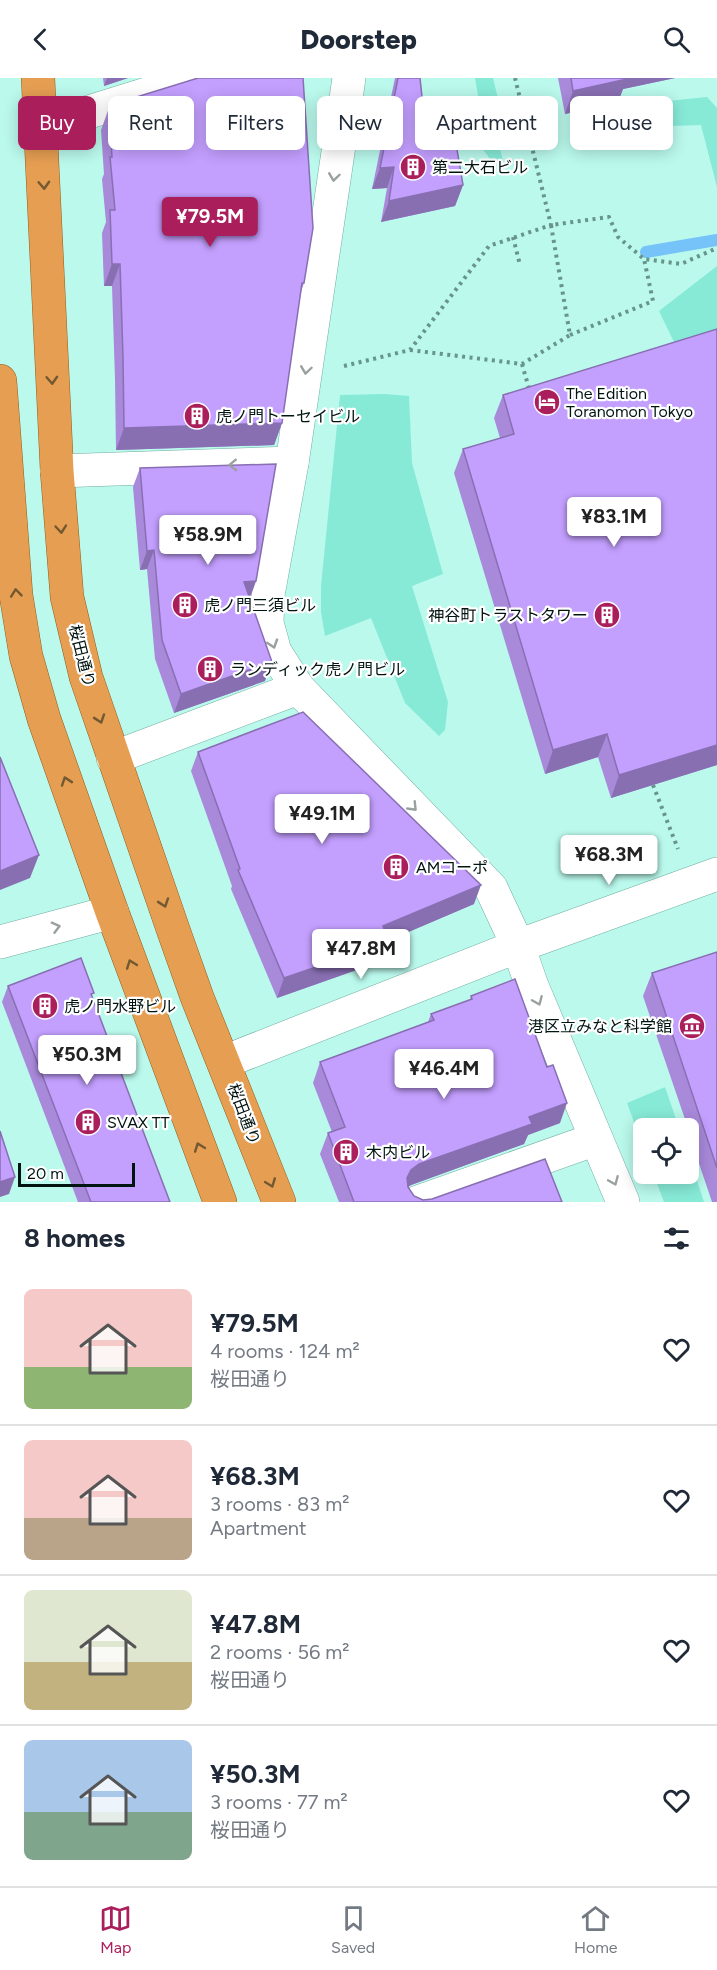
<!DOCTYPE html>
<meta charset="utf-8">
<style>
:root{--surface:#fff;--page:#f2f2f3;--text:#1f2937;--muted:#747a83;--line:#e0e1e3;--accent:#ab1e5c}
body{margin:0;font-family:Figtree,"Noto Sans JP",sans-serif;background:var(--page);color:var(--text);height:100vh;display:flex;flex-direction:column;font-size:22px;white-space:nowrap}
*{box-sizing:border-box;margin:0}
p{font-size:20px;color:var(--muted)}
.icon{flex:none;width:33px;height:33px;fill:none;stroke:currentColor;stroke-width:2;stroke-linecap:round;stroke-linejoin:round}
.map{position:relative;height:1124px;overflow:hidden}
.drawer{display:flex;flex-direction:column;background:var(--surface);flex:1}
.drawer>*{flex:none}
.banner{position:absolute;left:18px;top:18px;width:681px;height:54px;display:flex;gap:12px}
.tools{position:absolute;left:633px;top:1040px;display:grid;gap:12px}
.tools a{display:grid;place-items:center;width:66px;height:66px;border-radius:9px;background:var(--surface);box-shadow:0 3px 15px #0003;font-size:30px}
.scale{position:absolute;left:18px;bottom:15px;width:117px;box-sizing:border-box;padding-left:6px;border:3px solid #001410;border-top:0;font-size:16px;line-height:21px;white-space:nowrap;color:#001410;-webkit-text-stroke:4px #fff;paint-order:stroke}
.price{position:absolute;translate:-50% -51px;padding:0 14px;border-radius:6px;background:#fff;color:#222;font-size:20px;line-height:39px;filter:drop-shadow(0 2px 3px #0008)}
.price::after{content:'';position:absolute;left:50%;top:36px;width:18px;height:14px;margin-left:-9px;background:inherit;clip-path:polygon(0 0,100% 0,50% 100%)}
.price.current{background:var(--accent);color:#fff}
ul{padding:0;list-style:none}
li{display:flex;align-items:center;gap:18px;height:150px;padding:0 24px}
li+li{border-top:2px solid var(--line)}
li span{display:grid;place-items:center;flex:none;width:168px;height:120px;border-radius:9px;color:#555}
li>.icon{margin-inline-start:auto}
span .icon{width:72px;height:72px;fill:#fffc;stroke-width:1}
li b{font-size:26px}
h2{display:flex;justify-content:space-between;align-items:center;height:72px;padding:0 24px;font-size:26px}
.tag{padding:0 21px;border-radius:9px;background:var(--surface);box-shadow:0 3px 15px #0003;font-size:21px;line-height:54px}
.tag.current{background:var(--accent);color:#fff}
header{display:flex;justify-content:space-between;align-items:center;height:78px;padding:0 24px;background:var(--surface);font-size:27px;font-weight:800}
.menu{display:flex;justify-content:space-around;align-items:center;height:84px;border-top:2px solid var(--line);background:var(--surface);font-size:16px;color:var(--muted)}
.menu a{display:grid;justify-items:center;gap:3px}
.menu .current{color:var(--accent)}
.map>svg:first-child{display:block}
</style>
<header><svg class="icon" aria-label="back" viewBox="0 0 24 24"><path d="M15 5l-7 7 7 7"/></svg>Doorstep<svg class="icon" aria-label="search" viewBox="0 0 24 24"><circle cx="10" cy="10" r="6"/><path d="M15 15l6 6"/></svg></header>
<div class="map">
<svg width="717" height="1124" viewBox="0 0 717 1124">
<rect width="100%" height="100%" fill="#baf9ec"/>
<!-- green -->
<path fill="#87ead7" d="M 475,0 L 493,0 L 502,37 L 495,49 L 503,83 L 493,85 L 471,55 L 484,52 Z
M 707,19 L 717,30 L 717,109 L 701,47 L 641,49 L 638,26 Z
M 717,188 L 717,256 L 674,264 L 659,233 Z
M 384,316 L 409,318 L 412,385 L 443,496 L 412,508 L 448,624 L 445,652 L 439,658 L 405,625 L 371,540 L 325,558 L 321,534 L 321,508 L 340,317 Z
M 665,1009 L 679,1050 L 644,1050 L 643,1069 L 627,1025 Z
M 689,1078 L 704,1124 L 664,1124 L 653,1095 L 688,1095 Z"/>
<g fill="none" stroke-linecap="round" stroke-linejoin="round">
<!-- stream -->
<path stroke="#75c3f9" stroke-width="12" d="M 646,174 L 717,162"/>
<defs>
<path id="minor" d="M 57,393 L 292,385
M 113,680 L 298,610
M 0,864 L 112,834
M 418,1124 L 596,1061"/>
<path id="tertiary" d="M 349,0 L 292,385 L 268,517 L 267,545 L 275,574 L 298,610 L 491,810 L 518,868 L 532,908 L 623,1124
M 41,49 L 198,0
M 224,984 L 518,868 L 717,796"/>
<path id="trunk" d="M 38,0 L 57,393 L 67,519 L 86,599 L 175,857 L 197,919 L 279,1124
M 0,303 L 16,517 L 26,578 L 44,641 L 112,834 L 220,1124"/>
</defs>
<!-- minor casing -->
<use href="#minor" stroke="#70aea2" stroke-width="34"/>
<!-- tertiary casing -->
<use href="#tertiary" stroke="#70aea2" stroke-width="34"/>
<!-- trunk casing -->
<use href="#trunk" stroke="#925d1f" stroke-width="34"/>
<!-- path -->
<path stroke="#68948b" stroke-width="4" stroke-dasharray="3 4.5" stroke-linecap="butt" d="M 513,159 L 520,187
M 570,257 L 653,223 L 644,181
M 410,272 L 522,286 L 570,257 L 551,147 L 609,139 L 618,159 L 644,181 L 681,186 L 717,170
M 522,286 L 530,314
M 344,288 L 410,272 L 489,168 L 551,147 L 515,0
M 653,707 L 678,771"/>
<!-- minor -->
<use href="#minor" stroke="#fff" stroke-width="33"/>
<!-- tertiary -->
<use href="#tertiary" stroke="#fff" stroke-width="33"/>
<!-- trunk -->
<use href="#trunk" stroke="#e69e52" stroke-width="33"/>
</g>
<!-- wall -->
<path fill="#a889da" d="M 103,0 L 128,0 L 104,8 Z
M 395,0 L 420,0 L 425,47 L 463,107 L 455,128 L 381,144 L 387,110 L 372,111 Z
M 558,0 L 675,0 L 623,11 L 618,24 L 565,36 Z
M 117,25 L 304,205 L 300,217 L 282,345 L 274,367 L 116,372 L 115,301 L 112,208 L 104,208 L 102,155 L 106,144 L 102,101 L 104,96 L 101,52 L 109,30 L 116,28 Z
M 503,317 L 717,687 L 611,720 L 598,679 L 545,696 L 454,395 L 463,371 L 500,360 L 494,340 Z
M 140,390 L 256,503 L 250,520 L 265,603 L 174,635 L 155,581 L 147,491 L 140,492 L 133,409 Z
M 198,674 L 474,826 L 389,862 L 382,883 L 277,920 L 231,811 L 232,808 L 191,693 Z
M 717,874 L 717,1124 L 712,1124 L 688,1053 L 688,1050 L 643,918 L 652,895 Z
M 8,908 L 92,919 L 170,1124 L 78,1124 L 2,924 Z
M 471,918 L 560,1045 L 528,1057 L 524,1066 L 411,1107 L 408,1109 L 414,1118 L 423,1122 L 562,1124 L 339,1124 L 320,1076 L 328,1055 L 332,1054 L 313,1005 L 320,984 L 428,944 L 431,936 L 470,922 Z"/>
<!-- shaded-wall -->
<path fill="#886fb2" d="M 107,0 L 128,0 L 104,8 Z
M 620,0 L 675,0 L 623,11 L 618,24 L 565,36 L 573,13 Z
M 394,89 L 387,110 L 372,111 L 380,90 Z
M 463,107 L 455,128 L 381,144 L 389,123 Z
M 112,186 L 120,186 L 112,208 L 104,208 Z
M 282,345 L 274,367 L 116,372 L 124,350 Z
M 154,472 L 147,491 L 140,492 L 147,473 Z
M 256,503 L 249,522 L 244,504 Z
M 272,584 L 265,603 L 174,635 L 181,616 Z
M 607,656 L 598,679 L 545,696 L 553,672 Z
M 717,667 L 717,687 L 611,720 L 619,697 Z
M 39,777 L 30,800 L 0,812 L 0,793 Z
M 481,807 L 474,826 L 376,868 L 383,848 Z
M 389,864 L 382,883 L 277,920 L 284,900 Z
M 567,1025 L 560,1045 L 528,1057 L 524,1066 L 411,1107 L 403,1112 L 407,1100 L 411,1092 L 419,1086 L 529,1039 Z
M 15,1099 L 9,1116 L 0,1119 L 0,1104 Z"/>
<!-- building -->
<path fill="#c39ffe" stroke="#886fb2" stroke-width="1.5" d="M 198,0 L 303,0 L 313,150 L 304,205 L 302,205 L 282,345 L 124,350 L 123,279 L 120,186 L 112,186 L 110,132 L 115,132 L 110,79 L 112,79 L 109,30 L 117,28 L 117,25 Z
M 398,0 L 420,0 L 425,47 L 452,42 L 463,107 L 389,123 L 394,89 L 380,90 Z
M 571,0 L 627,0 L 627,1 L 573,13 Z
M 717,251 L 717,667 L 619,697 L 607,656 L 553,672 L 463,371 L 514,356 L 503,317 Z
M 276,386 L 256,503 L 244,504 L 272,584 L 181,616 L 162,562 L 154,472 L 147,473 L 140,390 Z
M 303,634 L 481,807 L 383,848 L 389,864 L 284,900 L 238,792 L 240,791 L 198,674 Z
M 0,679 L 39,777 L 0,793 Z
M 717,874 L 717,1090 L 652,895 Z
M 81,880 L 94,915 L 91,916 L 170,1124 L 91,1124 L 8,908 Z
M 515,901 L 547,989 L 553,987 L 567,1025 L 529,1039 L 532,1046 L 419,1086 L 411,1092 L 407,1100 L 408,1109 L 414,1118 L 423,1122 L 432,1121 L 545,1081 L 562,1124 L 354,1124 L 328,1055 L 345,1049 L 320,984 L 434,942 L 431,936 L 472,921 L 471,918 Z
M 0,1053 L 15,1099 L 0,1104 Z"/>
<!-- one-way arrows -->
<defs><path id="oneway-chevron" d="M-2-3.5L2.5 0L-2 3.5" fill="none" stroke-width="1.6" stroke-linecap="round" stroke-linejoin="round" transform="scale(1.5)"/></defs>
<g stroke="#99a19f">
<use href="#oneway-chevron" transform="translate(334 99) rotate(98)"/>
<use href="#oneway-chevron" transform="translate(306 292) rotate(98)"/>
<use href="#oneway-chevron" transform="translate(233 387) rotate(178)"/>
<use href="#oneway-chevron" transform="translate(273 566) rotate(72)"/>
<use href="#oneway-chevron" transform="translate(413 729) rotate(46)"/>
<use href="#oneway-chevron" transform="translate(56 849) rotate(-15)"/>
<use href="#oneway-chevron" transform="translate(538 923) rotate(67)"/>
<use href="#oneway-chevron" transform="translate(614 1103) rotate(67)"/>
</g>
<g stroke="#735931">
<use href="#oneway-chevron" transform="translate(44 107) rotate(87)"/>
<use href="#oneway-chevron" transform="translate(52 302) rotate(87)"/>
<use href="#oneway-chevron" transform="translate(61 451) rotate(85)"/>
<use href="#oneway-chevron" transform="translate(16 515) rotate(-96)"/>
<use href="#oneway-chevron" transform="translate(100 641) rotate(71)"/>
<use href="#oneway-chevron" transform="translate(66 703) rotate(-109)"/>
<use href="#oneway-chevron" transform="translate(164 825) rotate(71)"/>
<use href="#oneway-chevron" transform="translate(131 886) rotate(-110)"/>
<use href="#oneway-chevron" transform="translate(199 1069) rotate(-110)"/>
<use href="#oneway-chevron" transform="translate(271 1105) rotate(69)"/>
</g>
<!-- icons -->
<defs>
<symbol id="building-disc" viewBox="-11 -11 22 22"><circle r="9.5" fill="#ab1e5c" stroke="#fff"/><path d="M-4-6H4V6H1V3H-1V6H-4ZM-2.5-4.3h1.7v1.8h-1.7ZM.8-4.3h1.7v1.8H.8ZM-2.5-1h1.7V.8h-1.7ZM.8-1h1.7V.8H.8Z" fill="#fff"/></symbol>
<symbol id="hotel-disc" viewBox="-11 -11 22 22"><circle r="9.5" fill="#ab1e5c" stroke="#fff"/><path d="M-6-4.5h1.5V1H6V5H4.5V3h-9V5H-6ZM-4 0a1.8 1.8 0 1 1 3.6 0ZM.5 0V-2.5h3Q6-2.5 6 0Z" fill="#fff"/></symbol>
<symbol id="museum-disc" viewBox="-11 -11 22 22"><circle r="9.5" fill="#ab1e5c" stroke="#fff"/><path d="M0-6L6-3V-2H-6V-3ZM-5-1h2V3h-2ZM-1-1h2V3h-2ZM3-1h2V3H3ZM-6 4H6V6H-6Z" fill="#fff"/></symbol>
</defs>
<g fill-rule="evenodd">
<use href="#building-disc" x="398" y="74" width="30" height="30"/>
<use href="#hotel-disc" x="532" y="309" width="30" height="30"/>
<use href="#building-disc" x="182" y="323" width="30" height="30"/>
<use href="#building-disc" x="170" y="512" width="30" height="30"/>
<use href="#building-disc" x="592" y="522" width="30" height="30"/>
<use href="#building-disc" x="195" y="576" width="30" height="30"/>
<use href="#building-disc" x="381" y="774" width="30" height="30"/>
<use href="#building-disc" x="30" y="913" width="30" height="30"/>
<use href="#museum-disc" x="677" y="933" width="30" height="30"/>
<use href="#building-disc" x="73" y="1029" width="30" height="30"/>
<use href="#building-disc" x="331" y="1059" width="30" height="30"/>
</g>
<g text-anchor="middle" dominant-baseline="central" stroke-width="4.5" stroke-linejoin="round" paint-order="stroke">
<!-- poi labels -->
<g font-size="16" fill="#001410" stroke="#fff" text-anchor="start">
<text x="432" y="89">第二大石ビル</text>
<text x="566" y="315">The Edition<tspan x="566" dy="18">Toranomon Tokyo</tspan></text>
<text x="216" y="338">虎ノ門トーセイビル</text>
<text x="204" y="527">虎ノ門三須ビル</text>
<text x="588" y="537" text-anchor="end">神谷町トラストタワー</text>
<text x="230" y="591">ランディック虎ノ門ビル</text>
<text x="416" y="789">AMコーポ</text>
<text x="64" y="928">虎ノ門水野ビル</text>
<text x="672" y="948" text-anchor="end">港区立みなと科学館</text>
<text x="107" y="1044">SVAX TT</text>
<text x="366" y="1074">木内ビル</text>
</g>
<!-- street labels -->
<g font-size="16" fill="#001410" stroke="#fff">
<text transform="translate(82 578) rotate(76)">桜田通り</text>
<text transform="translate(244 1036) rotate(69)">桜田通り</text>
</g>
</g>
</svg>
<div class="tools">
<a><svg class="icon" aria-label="locate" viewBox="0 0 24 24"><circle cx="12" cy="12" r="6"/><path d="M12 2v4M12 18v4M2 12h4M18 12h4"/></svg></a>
</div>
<div class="scale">20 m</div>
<b class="price current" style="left:210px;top:170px">¥79.5M</b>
<b class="price" style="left:614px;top:470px">¥83.1M</b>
<b class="price" style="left:208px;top:488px">¥58.9M</b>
<b class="price" style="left:322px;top:767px">¥49.1M</b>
<b class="price" style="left:609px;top:808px">¥68.3M</b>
<b class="price" style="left:361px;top:902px">¥47.8M</b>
<b class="price" style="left:87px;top:1008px">¥50.3M</b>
<b class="price" style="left:444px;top:1022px">¥46.4M</b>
<div class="banner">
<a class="tag current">Buy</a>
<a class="tag">Rent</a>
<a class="tag">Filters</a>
<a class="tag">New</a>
<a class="tag">Apartment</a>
<a class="tag">House</a>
</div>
</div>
<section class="drawer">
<h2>8 homes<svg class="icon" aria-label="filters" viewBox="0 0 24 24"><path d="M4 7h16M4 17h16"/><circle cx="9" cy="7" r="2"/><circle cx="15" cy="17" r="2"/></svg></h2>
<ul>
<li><span style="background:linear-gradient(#f6c9c9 65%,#8fb573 0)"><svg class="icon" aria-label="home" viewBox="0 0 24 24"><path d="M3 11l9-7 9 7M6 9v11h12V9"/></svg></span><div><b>¥79.5M</b><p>4 rooms · 124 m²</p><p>桜田通り</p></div><svg class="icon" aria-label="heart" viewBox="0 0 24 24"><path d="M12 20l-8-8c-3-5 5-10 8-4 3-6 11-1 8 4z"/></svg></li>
<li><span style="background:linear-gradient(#f6c9c9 65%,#b9a48a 0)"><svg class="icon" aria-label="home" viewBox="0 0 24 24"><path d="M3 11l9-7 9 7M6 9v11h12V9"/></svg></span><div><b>¥68.3M</b><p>3 rooms · 83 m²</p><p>Apartment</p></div><svg class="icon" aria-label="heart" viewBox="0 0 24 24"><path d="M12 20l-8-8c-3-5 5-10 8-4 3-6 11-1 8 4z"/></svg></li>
<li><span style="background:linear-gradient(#dfe7d0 60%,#c2b280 0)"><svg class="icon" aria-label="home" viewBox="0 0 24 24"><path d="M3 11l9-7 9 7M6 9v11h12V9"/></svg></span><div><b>¥47.8M</b><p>2 rooms · 56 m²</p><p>桜田通り</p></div><svg class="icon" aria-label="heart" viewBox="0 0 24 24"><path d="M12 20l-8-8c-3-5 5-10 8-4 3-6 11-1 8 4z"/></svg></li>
<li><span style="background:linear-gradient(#a9c7e8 60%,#7fa58c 0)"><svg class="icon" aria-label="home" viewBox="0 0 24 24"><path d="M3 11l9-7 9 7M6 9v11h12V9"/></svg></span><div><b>¥50.3M</b><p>3 rooms · 77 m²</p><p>桜田通り</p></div><svg class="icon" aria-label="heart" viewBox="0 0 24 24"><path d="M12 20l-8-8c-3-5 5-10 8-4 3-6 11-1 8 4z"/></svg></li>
</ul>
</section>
<nav class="menu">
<a class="current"><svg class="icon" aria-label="map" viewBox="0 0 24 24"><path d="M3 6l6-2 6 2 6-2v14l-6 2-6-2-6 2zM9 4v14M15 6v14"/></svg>Map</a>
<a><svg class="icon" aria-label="saved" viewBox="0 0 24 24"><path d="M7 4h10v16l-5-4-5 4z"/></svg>Saved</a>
<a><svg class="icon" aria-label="home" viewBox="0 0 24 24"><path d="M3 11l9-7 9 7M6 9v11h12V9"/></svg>Home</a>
</nav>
